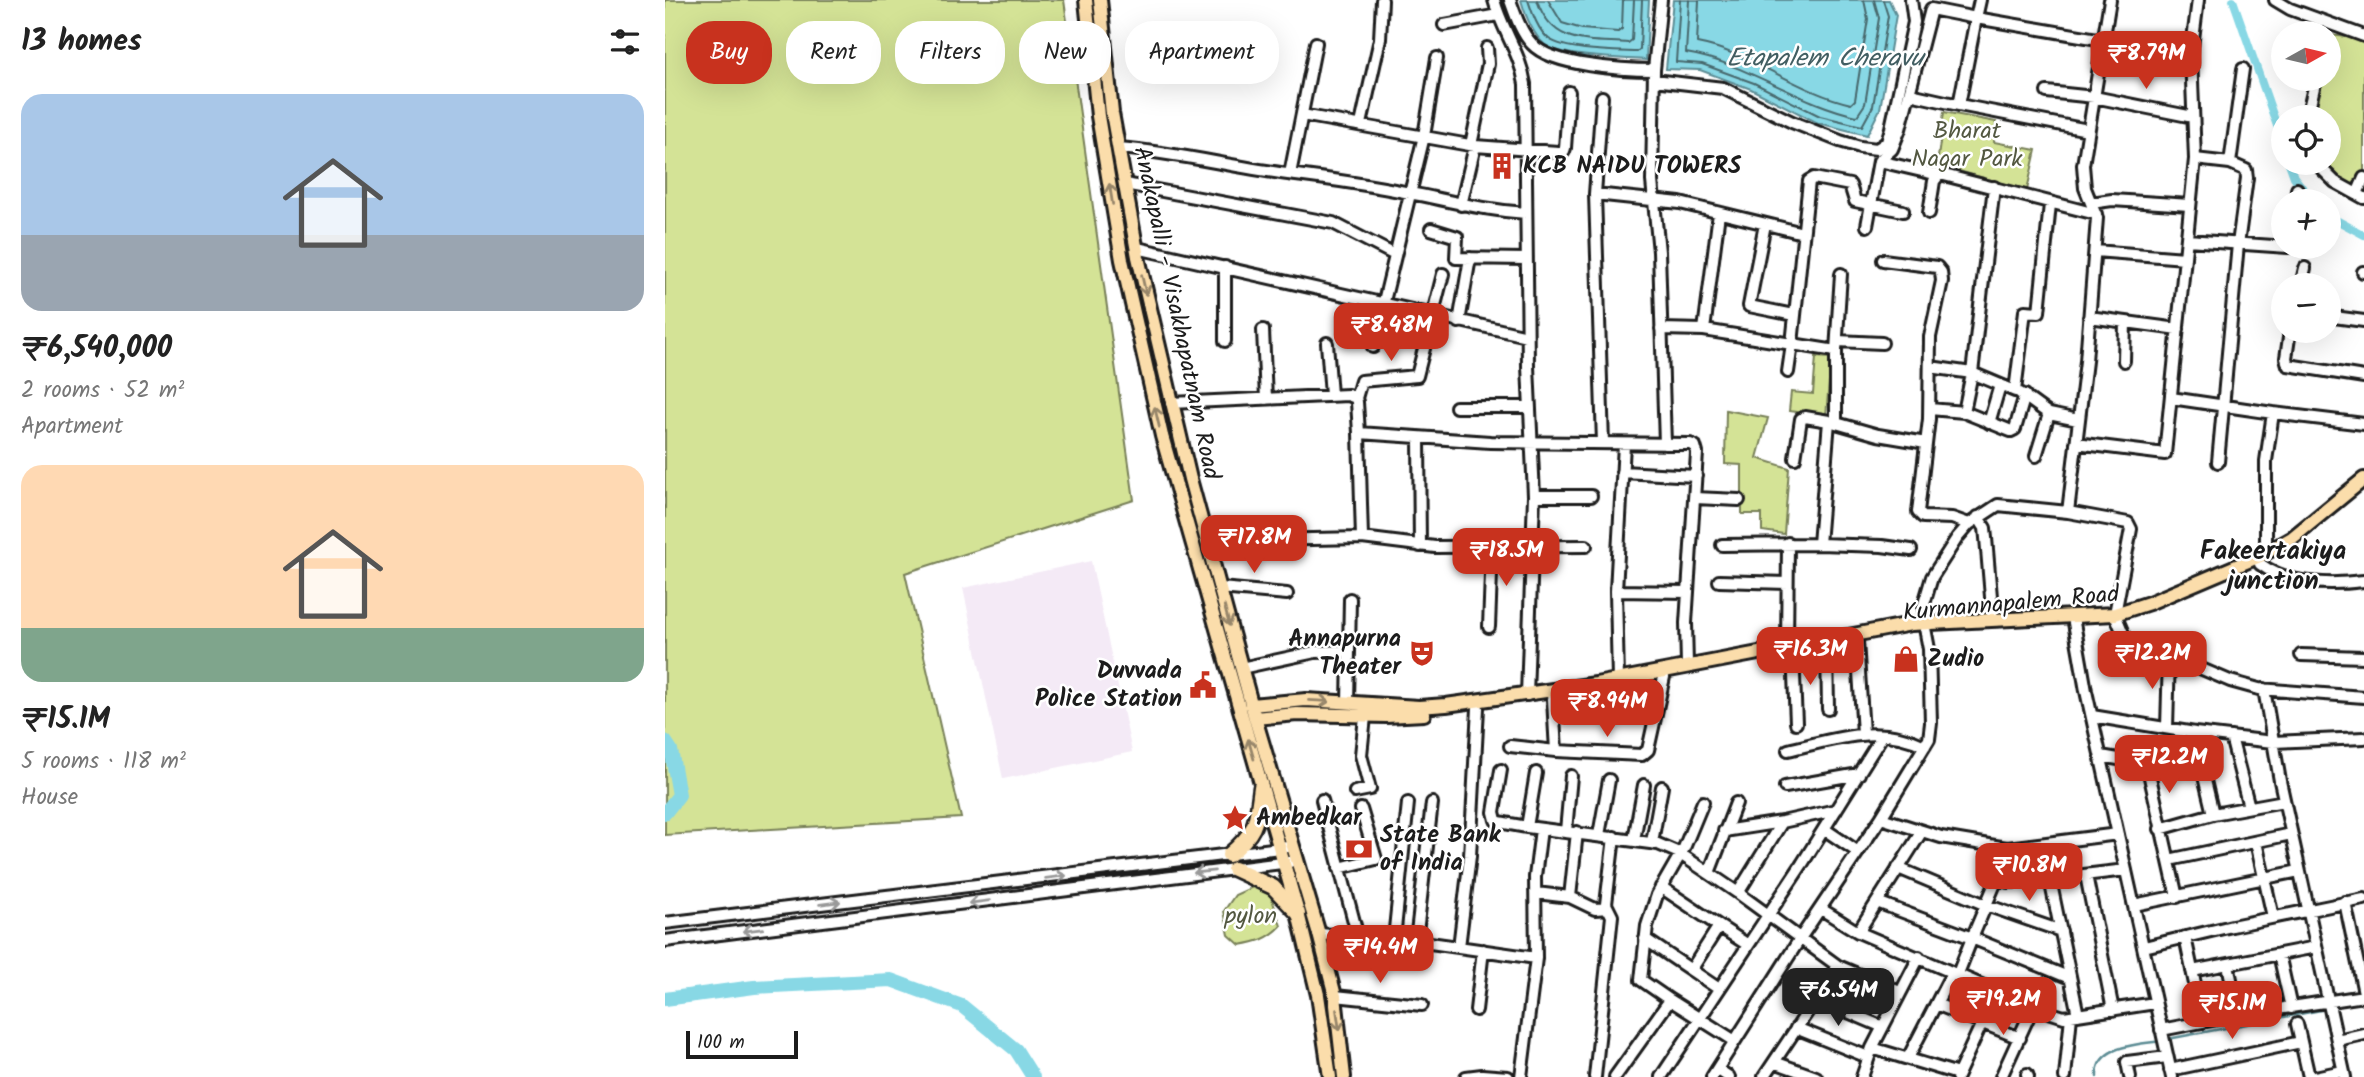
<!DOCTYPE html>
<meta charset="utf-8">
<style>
:root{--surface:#fff;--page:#f2f2f2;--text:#222;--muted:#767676;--accent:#c8321e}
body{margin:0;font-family:Kalam,sans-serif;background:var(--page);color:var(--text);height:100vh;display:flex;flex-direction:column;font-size:26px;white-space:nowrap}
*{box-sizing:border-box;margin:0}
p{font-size:23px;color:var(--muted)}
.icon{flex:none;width:38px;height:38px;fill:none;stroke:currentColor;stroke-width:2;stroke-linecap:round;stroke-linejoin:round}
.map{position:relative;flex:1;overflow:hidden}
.sheet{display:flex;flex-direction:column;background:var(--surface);width:665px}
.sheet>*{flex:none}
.hud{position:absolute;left:21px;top:21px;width:665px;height:63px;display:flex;gap:14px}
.needle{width:46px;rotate:82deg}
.fabs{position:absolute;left:1606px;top:21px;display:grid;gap:14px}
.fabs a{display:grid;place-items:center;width:70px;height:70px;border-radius:50%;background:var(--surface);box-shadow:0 7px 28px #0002;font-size:35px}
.scale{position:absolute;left:21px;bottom:18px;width:112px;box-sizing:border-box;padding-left:7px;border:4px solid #1c1c1c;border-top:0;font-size:19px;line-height:24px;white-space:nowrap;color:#1c1c1c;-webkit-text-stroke:5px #fff;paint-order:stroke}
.price{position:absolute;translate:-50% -60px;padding:0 16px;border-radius:14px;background:var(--accent);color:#fff;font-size:23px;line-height:46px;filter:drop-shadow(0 2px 4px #0008)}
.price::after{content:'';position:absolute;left:50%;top:42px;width:21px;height:16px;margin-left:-10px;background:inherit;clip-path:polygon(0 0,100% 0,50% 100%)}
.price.on{background:#222;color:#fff}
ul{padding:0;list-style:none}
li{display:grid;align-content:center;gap:14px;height:371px;padding:0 21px}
li span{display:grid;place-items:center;height:217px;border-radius:21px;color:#555}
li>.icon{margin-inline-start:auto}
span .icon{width:126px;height:126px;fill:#fffc;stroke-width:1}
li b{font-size:30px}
h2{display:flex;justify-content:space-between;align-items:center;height:84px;padding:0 21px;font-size:30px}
.chip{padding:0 24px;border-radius:28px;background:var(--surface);box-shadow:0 7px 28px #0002;font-size:24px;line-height:63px}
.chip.on{background:var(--accent);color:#fff}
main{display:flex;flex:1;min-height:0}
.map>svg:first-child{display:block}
</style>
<main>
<section class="sheet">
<h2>13 homes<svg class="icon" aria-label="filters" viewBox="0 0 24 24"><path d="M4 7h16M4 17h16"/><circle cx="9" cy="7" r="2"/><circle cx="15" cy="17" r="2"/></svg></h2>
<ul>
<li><span style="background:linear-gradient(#a9c7e8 65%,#9aa5b1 0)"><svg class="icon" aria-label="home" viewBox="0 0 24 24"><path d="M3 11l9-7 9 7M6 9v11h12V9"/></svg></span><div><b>₹6,540,000</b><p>2 rooms · 52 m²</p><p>Apartment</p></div></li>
<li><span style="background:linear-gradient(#ffd9b3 75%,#7fa58c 0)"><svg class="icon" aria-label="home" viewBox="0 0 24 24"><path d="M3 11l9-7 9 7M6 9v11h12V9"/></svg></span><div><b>₹15.1M</b><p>5 rooms · 118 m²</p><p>House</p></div></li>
</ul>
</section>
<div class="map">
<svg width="1699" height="1077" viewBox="0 0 1699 1077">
<rect width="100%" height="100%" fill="#fff"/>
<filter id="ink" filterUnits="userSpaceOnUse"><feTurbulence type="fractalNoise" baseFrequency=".0143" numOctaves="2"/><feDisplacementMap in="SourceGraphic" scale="14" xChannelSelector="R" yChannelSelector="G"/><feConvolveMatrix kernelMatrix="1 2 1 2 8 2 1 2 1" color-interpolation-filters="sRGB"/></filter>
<g filter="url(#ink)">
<!-- built -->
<path fill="#f4eaf6" d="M 426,561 L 467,752 L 338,779 L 298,588 Z"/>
<!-- green -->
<path fill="#d4e396" stroke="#788059" stroke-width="2" d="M 0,0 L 399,0 L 469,500 L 240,573 L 296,818 L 0,835 Z
M 1664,35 L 1683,37 L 1699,42 L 1699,174 L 1691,192 L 1652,163 L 1664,163 L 1664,117 L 1645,117 L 1653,79 L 1664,79 Z
M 1279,112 L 1331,122 L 1329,142 L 1371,150 L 1362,190 L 1272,165 Z
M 1151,357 L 1166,358 L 1161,416 L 1124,411 L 1126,392 L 1148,394 Z
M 1061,410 L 1103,418 L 1092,458 L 1124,468 L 1119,534 L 1097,531 L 1097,514 L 1077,514 L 1077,465 L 1060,464 Z
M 590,886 L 606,896 L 616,926 C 604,939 592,942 575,945 L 564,935 L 559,911 L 570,895 Z"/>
<!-- water -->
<path fill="#88d8e5" stroke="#5d8d95" stroke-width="2" d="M 856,0 L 984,0 L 981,60 C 958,58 895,58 879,44 C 867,33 860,14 856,0 Z
M 1008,0 L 1224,0 L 1231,15 L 1215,109 L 1202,135 L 1153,123 L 1086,89 L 1035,70 L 1001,69 Z"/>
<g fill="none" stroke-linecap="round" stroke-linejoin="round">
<!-- shore -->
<path stroke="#47676c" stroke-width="2" d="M 863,0 C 867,12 873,31 884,39 C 901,51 950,51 972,52 L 975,49 L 977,0
M 872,0 C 887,46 923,40 963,43 L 967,40 L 969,0
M 883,0 L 897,23 L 917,29 L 953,32 L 957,29 L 958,0
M 1015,0 L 1011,62 L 1037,64 L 1089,83 L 1155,116 L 1197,126 L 1208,106 L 1223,16 L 1218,0
M 1024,0 L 1021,53 C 1082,63 1132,103 1192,116 L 1200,104 L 1214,18 L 1209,0
M 1034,0 L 1032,43 C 1087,53 1132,92 1186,104 L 1190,100 L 1203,19 L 1199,0"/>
<!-- stream -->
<path stroke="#5d8d95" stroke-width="2.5" d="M 1668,1007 L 1696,1002
M 1503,1039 L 1661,1009
M 1432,1077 C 1430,1045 1474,1044 1497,1041"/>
<!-- canal -->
<path stroke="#88d8e5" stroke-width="8" d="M 1568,0 L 1619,146
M 1624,163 L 1629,177 L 1648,201
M 1664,216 L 1699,235"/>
<!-- river -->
<path stroke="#88d8e5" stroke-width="14" d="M 0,741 L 6,750 L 14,795 L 0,813
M 0,999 L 89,987 L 226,980 L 297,1006 L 351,1050 L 368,1077"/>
<defs>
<path id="minor" d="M 829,0 C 837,30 855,52 860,84 L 863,366 L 869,496 L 862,695
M 845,0 C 850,14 856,33 867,44 C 887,66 960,70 989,70
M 996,0 L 989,70 L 987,181 L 994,252 L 1000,444
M 1610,0 L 1625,9 L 1699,36
M 779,25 L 833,15
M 989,80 L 1058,88 L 1127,122 L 1175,141 L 1195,147 L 1212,149 L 1222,142 L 1226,128 L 1249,22 L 1246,0
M 1382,92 L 1429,97 L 1528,117
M 1245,94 L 1294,105
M 937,97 L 930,194 L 938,443
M 637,115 L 810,146 L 893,152 L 899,151 L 900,148 L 904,92
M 1642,117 L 1651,79
M 696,124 L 715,39 L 717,0
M 1423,130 L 1294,105 L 1311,18 L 1526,55
M 806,145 L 823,64 L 822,48
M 453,148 C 511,152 566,167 623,174 C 664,179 705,185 745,193 C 786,201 818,210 861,213
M 1530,159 L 1565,163 L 1581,170 L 1582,178 L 1573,244 L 1553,462
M 1214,161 L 1274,175
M 1565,163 L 1578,69
M 1651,163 L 1670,182 L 1699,198
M 625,174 L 651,43
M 460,184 L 668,223 L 730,255
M 1329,187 L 1307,373 L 1350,391 L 1360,311 L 1374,312 L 1385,204
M 930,194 L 1015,203 L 1138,233
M 1692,194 L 1699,178
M 1631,201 L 1632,189
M 1426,203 L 1447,200 L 1525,205
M 796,205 L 810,146
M 1264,213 L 1269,181 L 1274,175 L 1279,175 L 1431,214
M 1100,224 L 1084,306 L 1129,315
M 1202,226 L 1214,161 L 1227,149 L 1235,129 L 1266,9 L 1311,18 L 1315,0
M 766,229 L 792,237 L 791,258 L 861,259
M 1522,240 L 1623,247
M 472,248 L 862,336
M 1430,251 L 1520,258
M 1218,260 L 1272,267 L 1276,272 L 1277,281 L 1265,337 L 1264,419 L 1253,512 L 1258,517 L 1287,518 L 1304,524
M 1698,272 L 1699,272
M 1636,285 L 1640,268
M 1424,317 L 1513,329
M 1669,317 L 1699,321
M 794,322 L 805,258
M 996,329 L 1039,330 L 1054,213
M 598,330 L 601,399
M 1039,330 L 1127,344 L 1123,372
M 1625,331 L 1621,358 L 1623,365 L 1699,377
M 560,341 L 560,267
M 1172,341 L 1217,343
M 662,343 L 666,395
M 708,347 L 759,136 L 772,58
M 1171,351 L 1127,344 L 1144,181 L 1149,178 L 1185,185 L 1190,201 L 1238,211
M 1459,361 L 1460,322
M 1265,367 L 1307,373 L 1299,412
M 1355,393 L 1384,414 L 1413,420
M 691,398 L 696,381 L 752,376 L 778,274
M 1506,398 L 1608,413
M 506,403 L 683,395 L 691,398 L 692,402 L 694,433
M 791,407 L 864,407
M 1265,409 L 1299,412 L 1346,431 L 1350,429 L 1360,395
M 1171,423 L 1171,351 L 1176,274
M 1324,423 L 1335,385
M 754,438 L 755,546
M 1411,443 L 1500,454 L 1530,159 L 1526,55 L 1533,0
M 1371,456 L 1384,414
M 1130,458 L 1136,419 L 1140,417 L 1164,421
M 957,472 L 1031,476
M 869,496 L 926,496
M 1030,498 L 1074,500
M 1403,512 L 1421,361 L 1432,218 L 1420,188 L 1418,165 L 1445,0
M 1313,517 L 1320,528 L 1321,538 L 1328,620
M 697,538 L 694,433 L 825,442 L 1025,444 L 1030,446 L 1032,453 L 1021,623 L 1022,665
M 542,541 L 697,538 L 770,547 L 921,546
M 1154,544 L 1164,421 L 1213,435 L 1261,443
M 1057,545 L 1154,544 L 1217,546 L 1246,550
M 1601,553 L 1601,461 L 1608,413 L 1699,424
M 1595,564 C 1623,585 1666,585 1699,581
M 1054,581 L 1122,583
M 555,588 L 622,594
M 951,591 L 1023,592
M 1408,617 L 1421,691 L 1507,1077
M 1452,619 L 1462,643 L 1504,655 L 1565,681 L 1594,689 L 1699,697
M 824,627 L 827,547
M 1192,641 L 1198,733
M 1162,646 L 1163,709
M 1122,647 L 1123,543
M 1128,652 L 1131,723
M 1636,655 L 1699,657
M 576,668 L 650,652 L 684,651
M 953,680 L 951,591 L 959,444
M 1599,689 L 1615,781 L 1680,1077
M 888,699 L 891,751
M 683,703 L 685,599
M 1427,716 L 1530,733 L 1608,742 L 1699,738
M 1502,728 L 1504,655
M 1530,733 L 1537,768
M 1566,737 L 1584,807
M 845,746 L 891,751 L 977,755 L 983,750 L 999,677
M 1123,750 C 1171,739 1213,723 1260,746
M 1436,756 L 1482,764 L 1512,897
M 1482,764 L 1537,768 L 1548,814 L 1619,801
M 836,770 L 829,812 L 831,820 L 834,822 L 862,827 L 993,844 L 1014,853 L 1073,893 L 1173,966
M 1120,787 L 1194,774
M 690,792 L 705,789 L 696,755 L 701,707
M 657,800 L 693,937
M 1216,818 L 1276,837 L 1342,848 L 1453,834
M 862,827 L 871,773
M 1159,829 L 1193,852
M 1495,829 L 1548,814
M 901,831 L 906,776
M 1059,831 L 1117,822 L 1171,810
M 934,835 L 944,780
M 969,840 L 979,785
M 987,842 L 997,787
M 1591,842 L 1608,917
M 1504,860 L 1626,834
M 674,868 L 711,859 L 696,809
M 1233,868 L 1321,905 L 1345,848
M 1044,873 L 1071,803
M 1421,875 L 1448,1010
M 1332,880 L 1345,882 L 1385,879
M 871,893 L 905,897 L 930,909 L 943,908
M 1073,893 L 1117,822
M 905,897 L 912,832
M 1212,902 L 1307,938 L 1321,905 L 1396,931
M 1680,902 L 1699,993
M 1469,905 L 1634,871
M 1156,909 L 1193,932 L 1368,1007 L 1399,1017 L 1490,1003
M 0,923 L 623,847
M 1054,926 L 1083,945
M 1193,932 L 1257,831
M 654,934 L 751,941 L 871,958 L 856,1077
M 1520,937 L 1538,1022
M 729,939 L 743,803
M 980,939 L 1026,970 L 1054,926 L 996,887
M 0,941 L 625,862
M 751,941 L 767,803
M 794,947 L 805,856 L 813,708
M 1479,947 L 1567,926 L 1699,899
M 1614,954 L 1626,1008
M 871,958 L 870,877 L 876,829
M 1563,964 L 1573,1015
M 1026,970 L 1054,989
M 1527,971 L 1651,947
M 1292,976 L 1307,938 L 1405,978
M 670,996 L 757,1005
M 1150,998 L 1218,1027
M 1005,1000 L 1070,1041
M 1271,1004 L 1355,1038
M 811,1010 L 818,950
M 1413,1015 L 1385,879 L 1461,870
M 1632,1024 L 1644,1077
M 1131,1028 L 1203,1057
M 1496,1030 L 1573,1015 L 1699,996
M 1672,1040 L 1699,1034
M 1207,1048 L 1293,1074
M 1243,1058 L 1287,973
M 1109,1062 L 1151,1077
M 1052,1069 L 1064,1077
M 1505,1070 L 1636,1042
M 1362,1074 L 1363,1077
M 801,1077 L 817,1075 L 843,1077
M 930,1077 L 947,916 L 941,904 L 949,837
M 950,1077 L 1005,1000 L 976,980 L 982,926 L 992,895 L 1019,848 L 1038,802
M 996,1077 L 1137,864 L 1217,736
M 1047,1077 L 1136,937 L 1216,818 L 1264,739 L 1266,723 L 1264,649 L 1259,623 L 1259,604 L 1267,577 L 1292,538 L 1304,524 L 1333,505 L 1403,512 L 1463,523 L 1466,529 L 1450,614
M 1099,1077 L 1173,966 L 1235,992
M 1197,1077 L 1207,1048 L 1254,957
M 1292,1077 L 1317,1023
M 1336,1077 L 1368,1007
M 1400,1077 L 1406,1016
M 1465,1077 L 1462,1062 L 1502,1057
M 1650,1077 L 1678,1071"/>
<path id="major" d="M 421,0 L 433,116 L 457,260 L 497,436 L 633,913 L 653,995 L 665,1077
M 435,0 L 447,113 L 473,257 L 525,479 L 590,718 L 654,934 L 670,996 L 679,1077
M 586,705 L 641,700 L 754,707 L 781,705 L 931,684 L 1246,624 L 1450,614 L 1484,603 L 1595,556 L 1627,538 L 1699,479
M 590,718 L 632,714 L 721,716 L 759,714"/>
<path id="highway" d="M 564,855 C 593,830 591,823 596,787
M 569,869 L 608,887 L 633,913"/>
</defs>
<!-- minor casing -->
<use href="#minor" stroke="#1c1c1c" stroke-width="16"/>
<!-- major casing -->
<use href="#major" stroke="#1c1c1c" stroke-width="18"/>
<!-- highway casing -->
<use href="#highway" stroke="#1c1c1c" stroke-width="19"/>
<!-- minor -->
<use href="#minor" stroke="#fff" stroke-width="10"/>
<!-- major -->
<use href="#major" stroke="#fbddab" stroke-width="12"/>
<!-- highway -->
<use href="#highway" stroke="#fbddab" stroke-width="14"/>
</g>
<!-- one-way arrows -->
<defs><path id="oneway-shaft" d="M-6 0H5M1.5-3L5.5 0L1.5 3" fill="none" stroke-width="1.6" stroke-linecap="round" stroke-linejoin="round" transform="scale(1.75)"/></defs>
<g stroke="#97866b">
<use href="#oneway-shaft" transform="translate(446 194) rotate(-99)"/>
<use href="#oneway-shaft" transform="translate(479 285) rotate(77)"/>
<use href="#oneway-shaft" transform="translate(492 417) rotate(-103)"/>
<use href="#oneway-shaft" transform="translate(562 616) rotate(75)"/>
<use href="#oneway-shaft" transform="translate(654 701) rotate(3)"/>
<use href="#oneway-shaft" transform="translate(586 749) rotate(-106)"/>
<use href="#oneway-shaft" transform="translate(673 1020) rotate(82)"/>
</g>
<g stroke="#999">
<use href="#oneway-shaft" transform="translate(539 872) rotate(174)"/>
<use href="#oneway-shaft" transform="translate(391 877) rotate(-7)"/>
<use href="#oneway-shaft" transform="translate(314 902) rotate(172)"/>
<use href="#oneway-shaft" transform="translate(165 903) rotate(-7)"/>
<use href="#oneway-shaft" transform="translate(88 930) rotate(173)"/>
</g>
</g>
<!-- icons -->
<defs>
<symbol id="building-bare" viewBox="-9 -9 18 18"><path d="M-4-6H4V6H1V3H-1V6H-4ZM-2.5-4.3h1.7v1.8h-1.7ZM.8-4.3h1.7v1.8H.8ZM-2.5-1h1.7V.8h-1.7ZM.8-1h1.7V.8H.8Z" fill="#c8321e" stroke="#fff" stroke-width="2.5" paint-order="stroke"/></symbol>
<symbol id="theatre-bare" viewBox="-9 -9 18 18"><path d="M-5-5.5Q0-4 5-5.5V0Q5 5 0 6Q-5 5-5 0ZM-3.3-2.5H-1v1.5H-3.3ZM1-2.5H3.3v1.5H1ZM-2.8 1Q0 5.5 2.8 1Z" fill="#c8321e" stroke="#fff" stroke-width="2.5" paint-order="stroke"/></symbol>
<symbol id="shop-bare" viewBox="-9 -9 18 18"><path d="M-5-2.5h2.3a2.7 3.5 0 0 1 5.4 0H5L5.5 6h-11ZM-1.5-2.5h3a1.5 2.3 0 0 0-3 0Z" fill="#c8321e" stroke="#fff" stroke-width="2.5" paint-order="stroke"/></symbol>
<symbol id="civic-bare" viewBox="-9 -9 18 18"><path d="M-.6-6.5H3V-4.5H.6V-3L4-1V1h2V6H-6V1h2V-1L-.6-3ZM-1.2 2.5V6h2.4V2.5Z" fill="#c8321e" stroke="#fff" stroke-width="2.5" paint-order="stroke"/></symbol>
<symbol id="sight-bare" viewBox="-9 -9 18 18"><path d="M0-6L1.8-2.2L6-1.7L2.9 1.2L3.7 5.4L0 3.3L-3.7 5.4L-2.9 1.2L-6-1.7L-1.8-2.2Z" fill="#c8321e" stroke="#fff" stroke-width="2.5" paint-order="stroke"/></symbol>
<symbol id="bank-bare" viewBox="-9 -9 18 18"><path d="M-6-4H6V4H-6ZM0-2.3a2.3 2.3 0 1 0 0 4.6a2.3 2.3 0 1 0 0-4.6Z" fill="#c8321e" stroke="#fff" stroke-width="2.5" paint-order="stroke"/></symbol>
</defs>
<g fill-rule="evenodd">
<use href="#building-bare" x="818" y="147" width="38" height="38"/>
<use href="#theatre-bare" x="738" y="634" width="38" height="38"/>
<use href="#shop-bare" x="1222" y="640" width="38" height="38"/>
<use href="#civic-bare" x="519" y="666" width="38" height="38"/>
<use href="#sight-bare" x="551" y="799" width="38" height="38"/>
<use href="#bank-bare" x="675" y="830" width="38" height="38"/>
</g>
<g text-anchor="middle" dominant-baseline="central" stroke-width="5" stroke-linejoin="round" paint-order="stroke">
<!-- park labels -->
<g font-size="24" fill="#535841" stroke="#fff">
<text x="1302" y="131">Bharat<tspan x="1302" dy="28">Nagar Park</tspan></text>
<text x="586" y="916">pylon</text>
</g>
<!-- poi labels -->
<g font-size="24" font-weight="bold" fill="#1c1c1c" stroke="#fff" text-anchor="start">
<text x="858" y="166">KCB NAIDU TOWERS</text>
<text x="736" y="639" text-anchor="end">Annapurna<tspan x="736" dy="28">Theater</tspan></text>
<text x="1262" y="659">Zudio</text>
<text x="517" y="671" text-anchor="end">Duvvada<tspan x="517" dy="28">Police Station</tspan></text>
<text x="591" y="818">Ambedkar</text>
<text x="715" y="835">State Bank<tspan x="715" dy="28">of India</tspan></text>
</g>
<!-- street labels -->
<g font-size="24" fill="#1c1c1c" stroke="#fff">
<text transform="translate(511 313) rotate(78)">Anakapalli - Visakhapatnam Road</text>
<text transform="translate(1346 604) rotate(-5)">Kurmannapalem Road</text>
</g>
<!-- water labels -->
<g font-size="26" font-style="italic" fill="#425e62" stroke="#fff">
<text x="1160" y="59">Etapalem Cheravu</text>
</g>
<!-- neighbourhood labels -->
<g font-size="26" font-weight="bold" fill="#1c1c1c" stroke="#fff">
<text x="1608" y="552">Fakeertakiya<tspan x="1608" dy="30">junction</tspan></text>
</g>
</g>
</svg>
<div class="fabs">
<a><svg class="needle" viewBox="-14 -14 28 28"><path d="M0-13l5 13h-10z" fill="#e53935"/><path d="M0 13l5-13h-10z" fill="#767676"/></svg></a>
<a><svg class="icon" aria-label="locate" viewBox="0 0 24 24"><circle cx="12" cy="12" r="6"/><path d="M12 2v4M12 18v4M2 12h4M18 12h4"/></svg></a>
<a>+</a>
<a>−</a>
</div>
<div class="scale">100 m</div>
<b class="price" style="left:1481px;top:91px">₹8.79M</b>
<b class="price" style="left:726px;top:363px">₹8.48M</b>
<b class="price" style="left:589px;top:575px">₹17.8M</b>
<b class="price" style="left:841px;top:588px">₹18.5M</b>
<b class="price" style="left:1145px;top:687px">₹16.3M</b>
<b class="price" style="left:1487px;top:691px">₹12.2M</b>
<b class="price" style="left:942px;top:739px">₹8.94M</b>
<b class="price" style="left:1504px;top:795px">₹12.2M</b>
<b class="price" style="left:1364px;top:903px">₹10.8M</b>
<b class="price" style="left:715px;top:985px">₹14.4M</b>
<b class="price on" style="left:1173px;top:1028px">₹6.54M</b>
<b class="price" style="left:1338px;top:1037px">₹19.2M</b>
<b class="price" style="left:1567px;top:1041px">₹15.1M</b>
<div class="hud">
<a class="chip on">Buy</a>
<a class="chip">Rent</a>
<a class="chip">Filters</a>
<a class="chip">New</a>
<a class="chip">Apartment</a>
</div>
</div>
</main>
